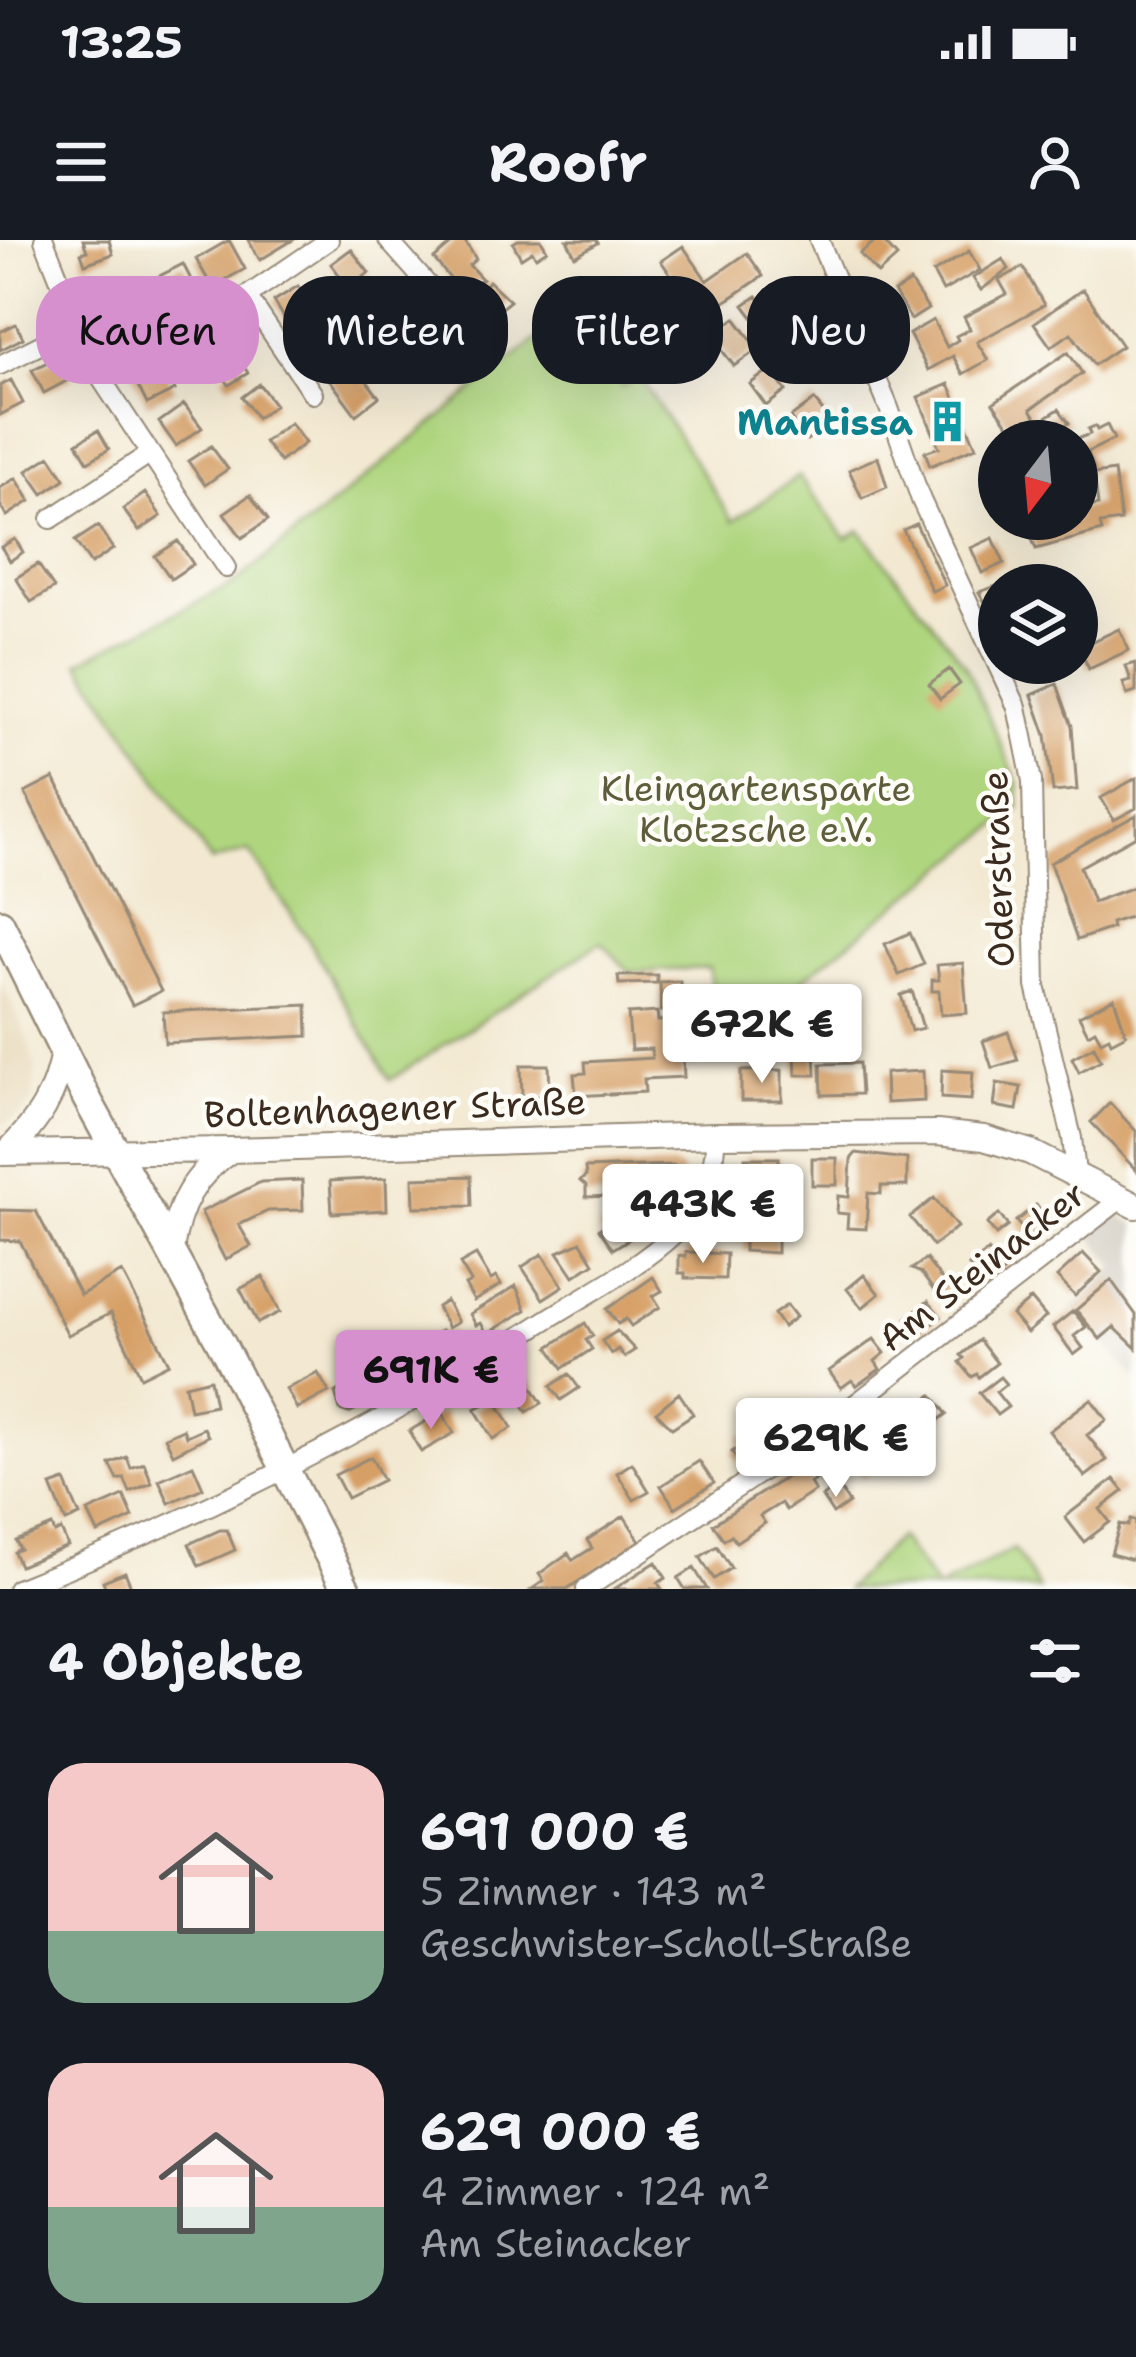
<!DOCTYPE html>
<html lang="de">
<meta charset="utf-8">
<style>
:root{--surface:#171b24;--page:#20242c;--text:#f1f3f6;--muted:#9ea1a6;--accent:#d690ce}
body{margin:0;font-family:"Shantell Sans",sans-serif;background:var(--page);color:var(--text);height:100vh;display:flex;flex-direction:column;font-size:45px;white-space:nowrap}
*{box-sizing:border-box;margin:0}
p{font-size:39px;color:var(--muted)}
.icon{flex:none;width:66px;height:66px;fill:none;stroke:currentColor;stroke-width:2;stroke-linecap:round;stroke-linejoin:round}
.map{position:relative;height:1349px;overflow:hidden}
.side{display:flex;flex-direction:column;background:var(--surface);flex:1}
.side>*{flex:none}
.banner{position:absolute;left:36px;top:36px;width:1065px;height:108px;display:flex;gap:24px}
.needle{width:78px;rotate:196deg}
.buttons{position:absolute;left:978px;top:180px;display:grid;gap:24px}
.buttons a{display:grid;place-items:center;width:120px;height:120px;border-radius:50%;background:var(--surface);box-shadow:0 12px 48px #0002;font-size:60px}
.price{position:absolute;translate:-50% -102px;padding:0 27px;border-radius:12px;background:#fff;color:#222;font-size:39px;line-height:78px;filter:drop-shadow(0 3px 6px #0008)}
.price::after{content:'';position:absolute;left:50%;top:72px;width:36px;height:27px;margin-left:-18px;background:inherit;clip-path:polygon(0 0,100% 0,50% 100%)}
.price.selected{background:var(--accent);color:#111}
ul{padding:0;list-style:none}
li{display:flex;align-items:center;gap:36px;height:300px;padding:0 48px}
li span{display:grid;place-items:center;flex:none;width:336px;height:240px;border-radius:36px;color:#555}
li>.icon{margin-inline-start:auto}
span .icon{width:144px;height:144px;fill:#fffc;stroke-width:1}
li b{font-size:51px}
h2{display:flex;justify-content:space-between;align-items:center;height:144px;padding:0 48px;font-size:51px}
.chip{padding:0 42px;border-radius:48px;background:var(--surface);box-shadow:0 12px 48px #0002;font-size:42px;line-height:108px}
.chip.selected{background:var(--accent);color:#111}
.status{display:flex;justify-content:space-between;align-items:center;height:84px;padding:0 60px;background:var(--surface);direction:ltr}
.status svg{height:33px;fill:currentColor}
header{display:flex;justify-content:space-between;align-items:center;height:156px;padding:0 48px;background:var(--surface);font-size:54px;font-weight:700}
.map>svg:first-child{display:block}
</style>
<div class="status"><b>13:25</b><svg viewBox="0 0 49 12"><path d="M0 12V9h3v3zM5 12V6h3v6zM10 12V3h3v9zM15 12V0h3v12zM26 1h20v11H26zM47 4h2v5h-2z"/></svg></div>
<header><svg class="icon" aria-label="menu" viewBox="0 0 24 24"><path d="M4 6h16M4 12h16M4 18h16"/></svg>Roofr<svg class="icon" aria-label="person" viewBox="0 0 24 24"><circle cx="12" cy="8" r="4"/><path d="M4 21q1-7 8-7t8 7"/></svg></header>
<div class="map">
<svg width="1136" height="1349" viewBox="0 0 1136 1349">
<rect width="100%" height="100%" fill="#fdfcf7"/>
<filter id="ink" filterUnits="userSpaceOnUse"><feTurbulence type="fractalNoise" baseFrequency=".00833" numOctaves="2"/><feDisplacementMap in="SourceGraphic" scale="24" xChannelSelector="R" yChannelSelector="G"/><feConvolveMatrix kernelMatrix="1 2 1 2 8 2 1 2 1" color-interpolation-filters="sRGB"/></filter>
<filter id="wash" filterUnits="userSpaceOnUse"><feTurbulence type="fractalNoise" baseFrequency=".004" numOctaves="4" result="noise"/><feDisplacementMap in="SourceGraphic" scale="48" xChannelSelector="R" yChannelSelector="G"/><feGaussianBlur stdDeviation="2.7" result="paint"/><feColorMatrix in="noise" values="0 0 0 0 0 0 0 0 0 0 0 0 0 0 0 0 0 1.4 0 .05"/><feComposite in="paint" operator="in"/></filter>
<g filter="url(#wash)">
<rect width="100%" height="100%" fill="#f3e9d2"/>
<!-- built -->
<path fill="#e8d9ba" d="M 0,741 L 20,781 L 36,827 L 32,861 L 19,876 L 0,885 Z"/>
<!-- industrial -->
<path fill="#c9c3b8" d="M 1114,973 L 1136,985 L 1136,1139 L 1072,1068 L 1116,1026 L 1089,994 Z"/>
<!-- green -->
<path fill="#afd57f" stroke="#75804e" stroke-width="3" d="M 573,70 L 622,147 L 639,136 L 733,281 L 799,236 L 846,299 L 860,290 L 965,424 L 1018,542 L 1019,569 L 719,805 L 709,728 L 630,732 L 601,702 L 390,840 L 309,701 L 249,611 L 211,621 L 79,422 L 235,343 Z
M 899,1297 L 937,1349 L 1014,1309 L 1039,1349 L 846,1349 Z"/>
<g id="blocks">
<!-- building -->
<path fill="#d69f65" d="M 83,0 L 109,0 L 113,14 L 85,24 L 81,13 L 87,11 Z
M 229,0 L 245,29 L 212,47 L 196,19 Z
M 248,0 L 293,0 L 260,20 Z
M 456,0 L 464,0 L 476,19 L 469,25 L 482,39 L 475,44 L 480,49 L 489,41 L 510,61 L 485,81 L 434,19 Z
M 518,0 L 541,0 L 547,10 L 536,17 L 532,11 L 521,18 L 513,3 Z
M 567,0 L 596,0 L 598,3 L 575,16 Z
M 876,0 L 882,0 L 897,17 L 878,34 L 860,14 Z
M 683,6 L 707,41 L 747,13 L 763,36 L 701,78 L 661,21 Z
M 351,9 L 369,33 L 349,48 L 331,24 Z
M 969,11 L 980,30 L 943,51 L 933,33 Z
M 1003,19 L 1009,29 L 981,50 L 973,38 Z
M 183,24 L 198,53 L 165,70 L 150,41 Z
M 1023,27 L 1044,65 L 977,102 L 988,120 L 963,134 L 953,116 L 928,130 L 909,94 L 933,80 L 947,107 L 958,100 L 956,96 L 970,89 L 964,77 L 1007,54 L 999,40 Z
M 645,34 L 665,61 L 644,76 L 640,70 L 625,81 L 610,60 Z
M 340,40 L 350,53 L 357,48 L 368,61 L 354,72 L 334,45 Z
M 910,42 L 928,69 L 911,80 L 894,52 Z
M 298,46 L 313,70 L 309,73 L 311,77 L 291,89 L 274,61 Z
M 1083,49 L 1122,106 L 1094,125 L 1071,93 L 1051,107 L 1034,83 Z
M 135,51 L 149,78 L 118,94 L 104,66 Z
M 388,52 L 404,73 L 380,91 L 364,70 Z
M 757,56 L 771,74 L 758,84 L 744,65 Z
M 815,62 L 832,85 L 809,102 L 792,78 Z
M 735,78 L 758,109 L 734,126 L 711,96 Z
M 16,84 L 23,98 L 0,110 L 0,92 Z
M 226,86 L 240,111 L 215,124 L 201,99 Z
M 329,89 L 346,112 L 340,116 L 358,140 L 363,136 L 379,157 L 356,175 L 305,107 Z
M 418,91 L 436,115 L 417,129 L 399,106 Z
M 1068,112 L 1082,133 L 1031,169 L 1036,177 L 1014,192 L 993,163 Z
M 61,115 L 72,138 L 44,153 L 32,130 Z
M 160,120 L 175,150 L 147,164 L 132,134 Z
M 242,124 L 248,133 L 229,145 L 223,136 Z
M 770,129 L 786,151 L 766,166 L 750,144 Z
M 11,140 L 23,163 L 0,175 L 0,146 Z
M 259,144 L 275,165 L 257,178 L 242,157 Z
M 949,144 L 976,207 L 930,226 L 925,212 L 939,207 L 918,157 Z
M 814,160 L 831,181 L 807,200 L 790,178 Z
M 184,164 L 202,188 L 176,206 L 159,182 Z
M 1059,169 L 1069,183 L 1065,185 L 1067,189 L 1049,201 L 1037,183 Z
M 290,183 L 305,203 L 280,222 L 264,202 Z
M 1107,185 L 1114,199 L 1088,212 L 1094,229 L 1077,236 L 1077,199 L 1090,194 L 1088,189 L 1095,186 L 1097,190 Z
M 98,190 L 109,209 L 88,222 L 77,203 Z
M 211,206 L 228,229 L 205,245 L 188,221 Z
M 50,216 L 65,239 L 43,254 L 27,231 Z
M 878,217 L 887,247 L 862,258 L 849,230 Z
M 1114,231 L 1121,281 L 1100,284 L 1102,291 L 1036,309 L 1027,287 L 1043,279 L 1077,279 L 1077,269 L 1098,265 L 1094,234 Z
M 16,238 L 30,261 L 7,276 L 0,265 L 0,248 Z
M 145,253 L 161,276 L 139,291 L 123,269 Z
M 250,255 L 268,280 L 242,298 L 224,273 Z
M 916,284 L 945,345 L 932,351 L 903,290 Z
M 98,286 L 113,309 L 91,324 L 75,301 Z
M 993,298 L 1004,323 L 982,333 L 971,308 Z
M 15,299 L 23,312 L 10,321 L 1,307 Z
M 178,301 L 193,324 L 171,339 L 155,316 Z
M 38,324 L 54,348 L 31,362 L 16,338 Z
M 1042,331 L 1046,345 L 1003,345 L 1003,344 Z
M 999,345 L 999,371 L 992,374 L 979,352 Z
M 1119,389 L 1129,410 L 1089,429 L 1079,408 Z
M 1136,423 L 1136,452 L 1127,455 L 1123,443 L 1131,441 L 1126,426 Z
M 949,429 L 960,444 L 940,459 L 929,444 Z
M 1057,444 L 1072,486 L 1077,550 L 1053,552 L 1046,495 L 1032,455 Z
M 54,538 L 161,751 L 132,765 L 25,553 Z
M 1136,538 L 1136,568 L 1114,580 L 1101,558 Z
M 1136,575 L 1136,596 L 1080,627 L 1093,662 L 1136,646 L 1136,675 L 1111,683 L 1112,688 L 1077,700 L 1050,623 Z
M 910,693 L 924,724 L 899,735 L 885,704 Z
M 963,723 L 967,773 L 941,775 L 939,751 L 932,751 L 932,740 L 939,740 L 937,725 Z
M 657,735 L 657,743 L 619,744 L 618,736 Z
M 680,741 L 681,770 L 661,771 L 660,742 Z
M 912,751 L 923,788 L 911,791 L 901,755 Z
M 1114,758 L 1126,794 L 1111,802 L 1109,797 L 1101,801 L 1095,790 L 1088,794 L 1079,776 Z
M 307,765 L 308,796 L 165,803 L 163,772 Z
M 657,772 L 658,781 L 681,780 L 684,837 L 644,839 L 645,852 L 576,856 L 574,834 L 586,833 L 585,822 L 652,818 L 651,809 L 631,810 L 628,774 Z
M 1008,792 L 1018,820 L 992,828 L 983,801 Z
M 1094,806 L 1101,820 L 1079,832 L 1072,818 Z
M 815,811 L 816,835 L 796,835 L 795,812 Z
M 859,823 L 861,854 L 822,855 L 821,824 Z
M 521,825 L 549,825 L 550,856 L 522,857 Z
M 782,830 L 782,861 L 741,861 L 741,831 Z
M 942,830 L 973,832 L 971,860 L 941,858 Z
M 923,831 L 924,861 L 886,863 L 885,833 Z
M 997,843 L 1021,847 L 1017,870 L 994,866 Z
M 1110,863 L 1136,891 L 1136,930 L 1091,882 Z
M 856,913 L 907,919 L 907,946 L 881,946 L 881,954 L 868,953 L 866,989 L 847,988 L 848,974 L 837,973 L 838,956 L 849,957 L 851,919 Z
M 745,918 L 779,918 L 779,943 L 744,942 Z
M 812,918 L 837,918 L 837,945 L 812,945 Z
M 673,925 L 682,930 L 682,938 L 673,943 L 673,954 L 586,957 L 586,946 L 580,941 L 586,936 L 585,928 Z
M 471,936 L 472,966 L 414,967 L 413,938 Z
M 386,938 L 387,970 L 332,973 L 330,941 Z
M 302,940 L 303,970 L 268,971 L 239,985 L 251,1006 L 225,1020 L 201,972 L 261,942 Z
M 934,958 L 957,987 L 933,1006 L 910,977 Z
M 1036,965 L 1053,985 L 1032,1002 L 1016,981 Z
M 0,970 L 36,971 L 80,1055 L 122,1032 L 169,1123 L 141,1137 L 111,1073 L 68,1095 L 20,1001 L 0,1000 Z
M 999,974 L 1008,986 L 996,995 L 987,984 Z
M 622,979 L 634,996 L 613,1009 L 599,989 L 607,983 L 611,988 Z
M 761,989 L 761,997 L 777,997 L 777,1013 L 744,1011 L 744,999 L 735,999 L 734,990 Z
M 581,1002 L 594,1023 L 574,1036 L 558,1012 Z
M 988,1011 L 1008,1028 L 986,1046 L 969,1026 Z
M 686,1012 L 726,1014 L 725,1039 L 685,1038 L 685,1033 L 679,1033 L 679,1016 L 686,1017 Z
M 1083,1013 L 1101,1032 L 1075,1056 L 1057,1037 Z
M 542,1014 L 563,1046 L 543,1059 L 522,1027 Z
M 476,1015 L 491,1040 L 496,1037 L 501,1045 L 474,1061 L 465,1045 L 471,1042 L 460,1024 Z
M 926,1019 L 948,1048 L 938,1056 L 921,1033 L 912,1029 Z
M 864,1035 L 879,1054 L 862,1068 L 847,1049 Z
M 263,1037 L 280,1072 L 258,1083 L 240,1049 Z
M 653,1037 L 662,1051 L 653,1056 L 660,1067 L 631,1086 L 626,1079 L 618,1084 L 607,1069 Z
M 1111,1040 L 1136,1075 L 1136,1108 L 1114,1087 L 1100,1099 L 1076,1070 Z
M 516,1046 L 526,1070 L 487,1094 L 481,1083 L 476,1085 L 470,1074 Z
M 1031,1059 L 1046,1077 L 1027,1093 L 1012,1075 Z
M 446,1061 L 458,1082 L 448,1088 L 437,1067 Z
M 928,1061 L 941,1077 L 919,1094 L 906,1078 Z
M 787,1065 L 796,1077 L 783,1087 L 774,1074 Z
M 1073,1071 L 1086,1087 L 1074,1096 L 1083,1108 L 1074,1115 L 1053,1087 Z
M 585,1083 L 593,1096 L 586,1100 L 592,1109 L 563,1128 L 549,1107 Z
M 441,1091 L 444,1097 L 451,1093 L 460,1110 L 410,1134 L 401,1118 L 410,1113 L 408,1110 Z
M 617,1091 L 635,1110 L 624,1117 L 618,1109 L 611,1114 L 602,1101 Z
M 387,1096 L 397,1114 L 383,1121 L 374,1104 Z
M 874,1099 L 885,1113 L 875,1121 L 880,1129 L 856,1146 L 852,1140 L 841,1148 L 829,1131 Z
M 979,1100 L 997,1123 L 979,1137 L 977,1134 L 972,1137 L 960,1122 L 964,1118 L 961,1115 Z
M 374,1129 L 386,1152 L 349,1173 L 340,1170 L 335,1153 Z
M 318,1133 L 329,1152 L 297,1169 L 286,1149 Z
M 569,1134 L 579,1148 L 561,1160 L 551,1146 Z
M 1000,1137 L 1006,1144 L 996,1152 L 1008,1167 L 997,1175 L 979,1153 Z
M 210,1139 L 215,1165 L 190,1170 L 185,1145 Z
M 527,1140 L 542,1163 L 527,1172 L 512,1149 Z
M 679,1153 L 693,1174 L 672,1188 L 656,1172 Z
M 932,1155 L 947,1174 L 928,1188 L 914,1169 Z
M 495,1159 L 512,1188 L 493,1199 L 475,1169 Z
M 1091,1159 L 1107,1180 L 1087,1195 L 1107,1220 L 1085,1237 L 1049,1191 Z
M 442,1172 L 454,1193 L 421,1212 L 409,1191 Z
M 770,1180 L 774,1186 L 780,1182 L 791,1200 L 744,1230 L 732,1212 L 743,1205 L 739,1199 Z
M 875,1183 L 890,1204 L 870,1218 L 877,1228 L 863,1238 L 853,1223 L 863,1216 L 855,1197 Z
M 204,1188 L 208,1196 L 173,1214 L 165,1197 L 183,1189 L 186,1196 Z
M 127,1217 L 131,1228 L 144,1223 L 152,1243 L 130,1252 L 124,1238 L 118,1240 L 110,1224 Z
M 371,1217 L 383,1240 L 347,1258 L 335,1235 Z
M 699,1221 L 714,1243 L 675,1268 L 661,1246 Z
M 632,1223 L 649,1251 L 634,1260 L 617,1233 Z
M 808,1223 L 818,1238 L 810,1243 L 815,1251 L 786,1270 L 781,1263 L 760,1276 L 765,1283 L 736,1302 L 731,1295 L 724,1300 L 713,1284 Z
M 193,1225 L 203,1248 L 169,1263 L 159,1240 Z
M 1114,1239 L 1124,1251 L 1100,1269 L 1110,1282 L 1084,1302 L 1065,1277 Z
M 65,1241 L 80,1276 L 66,1282 L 51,1246 Z
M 838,1246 L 849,1263 L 833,1274 L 822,1257 Z
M 124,1256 L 133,1277 L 98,1293 L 88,1272 Z
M 624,1276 L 640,1301 L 567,1349 L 532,1349 L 544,1341 L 539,1334 L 568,1313 L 573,1320 L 592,1308 L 587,1300 Z
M 1131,1279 L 1136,1281 L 1133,1320 L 1111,1314 L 1120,1284 L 1128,1286 Z
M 52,1286 L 55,1293 L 61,1290 L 68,1306 L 20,1326 L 14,1312 L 20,1309 L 16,1301 Z
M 220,1290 L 227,1290 L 235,1310 L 199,1326 L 189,1304 Z
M 717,1306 L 731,1328 L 714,1339 L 700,1317 Z
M 656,1322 L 666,1338 L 658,1343 L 662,1349 L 614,1349 Z
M 694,1328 L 707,1349 L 685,1349 L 678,1338 Z
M 125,1332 L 132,1349 L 106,1349 L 103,1341 Z"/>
</g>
</g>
<g filter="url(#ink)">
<use href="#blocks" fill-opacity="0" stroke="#978a78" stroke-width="3"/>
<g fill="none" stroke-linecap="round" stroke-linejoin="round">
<defs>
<path id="street" d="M 44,0 L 96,131 L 226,328
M 388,0 L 449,69
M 819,0 L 889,168 L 921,260 L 1017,467 L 1032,541 L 1036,746 L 1072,898 L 1076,933
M 247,56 L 313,154
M 0,125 L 76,87
M 96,131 L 247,56 L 329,0
M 51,279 L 149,214
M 17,1349 C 199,1277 374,1190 538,1085 C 583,1056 636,1030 675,993 C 699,970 717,928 715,895
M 586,1349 L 806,1202 L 1122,958"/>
<path id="secondary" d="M 0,913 L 231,910 L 715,895 L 937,893 L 984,898 L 1030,912 L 1136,966
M 7,913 C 38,881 56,856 63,811
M 171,1009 C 178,966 193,935 231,910"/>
<path id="primary" d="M 0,683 L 86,857 L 223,1107 L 346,1349"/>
</defs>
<!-- street casing -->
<use href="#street" stroke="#978a78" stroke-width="22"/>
<!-- secondary casing -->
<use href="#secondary" stroke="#978a78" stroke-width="28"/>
<!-- primary casing -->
<use href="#primary" stroke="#978a78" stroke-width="32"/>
<!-- street -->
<use href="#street" stroke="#fff" stroke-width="18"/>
<!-- secondary -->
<use href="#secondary" stroke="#fff" stroke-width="24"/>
<!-- primary -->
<use href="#primary" stroke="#fff" stroke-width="27"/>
</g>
</g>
<!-- icons -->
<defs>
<symbol id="building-bare" viewBox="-9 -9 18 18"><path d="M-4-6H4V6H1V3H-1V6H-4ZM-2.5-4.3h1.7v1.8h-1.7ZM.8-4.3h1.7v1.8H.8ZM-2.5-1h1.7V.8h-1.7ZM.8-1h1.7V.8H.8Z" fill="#0f9aa8" stroke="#fdfcf7" stroke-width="2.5" paint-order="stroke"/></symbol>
</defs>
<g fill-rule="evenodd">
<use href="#building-bare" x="918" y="152" width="59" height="59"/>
</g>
<g text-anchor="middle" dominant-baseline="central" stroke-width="9" stroke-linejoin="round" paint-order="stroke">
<!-- culture labels -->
<g font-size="36" font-weight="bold" fill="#0d838f" stroke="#fdfcf7" text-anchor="end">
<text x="913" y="182">Mantissa</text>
</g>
<!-- park labels -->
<g font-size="36" fill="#5e5d3b" stroke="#fdfcf7">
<text x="756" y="548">Kleingartensparte<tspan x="756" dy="41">Klotzsche e.V.</tspan></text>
</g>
<!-- street labels -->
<g font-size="36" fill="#3b2a1e" stroke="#fdfcf7">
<text transform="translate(998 629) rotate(-92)">Oderstraße</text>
<text transform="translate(395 868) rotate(-2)">Boltenhagener Straße</text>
<text transform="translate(982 1026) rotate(-38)">Am Steinacker</text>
</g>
</g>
</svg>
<div class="buttons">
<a><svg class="needle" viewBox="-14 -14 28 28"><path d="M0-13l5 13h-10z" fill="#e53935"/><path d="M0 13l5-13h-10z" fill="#9ea1a6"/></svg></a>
<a><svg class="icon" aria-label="layers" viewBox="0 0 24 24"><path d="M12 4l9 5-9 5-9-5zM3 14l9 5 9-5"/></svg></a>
</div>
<b class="price" style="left:762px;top:846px">672K €</b>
<b class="price" style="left:703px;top:1026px">443K €</b>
<b class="price selected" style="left:431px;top:1192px">691K €</b>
<b class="price" style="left:836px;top:1260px">629K €</b>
<div class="banner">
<a class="chip selected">Kaufen</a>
<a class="chip">Mieten</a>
<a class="chip">Filter</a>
<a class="chip">Neu</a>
</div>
</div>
<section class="side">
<h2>4 Objekte<svg class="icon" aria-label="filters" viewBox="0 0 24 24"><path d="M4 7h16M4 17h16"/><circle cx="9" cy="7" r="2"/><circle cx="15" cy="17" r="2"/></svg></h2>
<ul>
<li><span style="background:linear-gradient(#f6c9c9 70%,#7fa58c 0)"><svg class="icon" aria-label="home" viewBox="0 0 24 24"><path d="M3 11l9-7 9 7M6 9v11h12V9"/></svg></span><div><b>691 000 €</b><p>5 Zimmer · 143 m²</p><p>Geschwister-Scholl-Straße</p></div></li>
<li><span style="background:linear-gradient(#f6c9c9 60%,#7fa58c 0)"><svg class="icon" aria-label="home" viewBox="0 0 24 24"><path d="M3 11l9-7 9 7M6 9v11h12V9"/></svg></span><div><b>629 000 €</b><p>4 Zimmer · 124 m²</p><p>Am Steinacker</p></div></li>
</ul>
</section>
